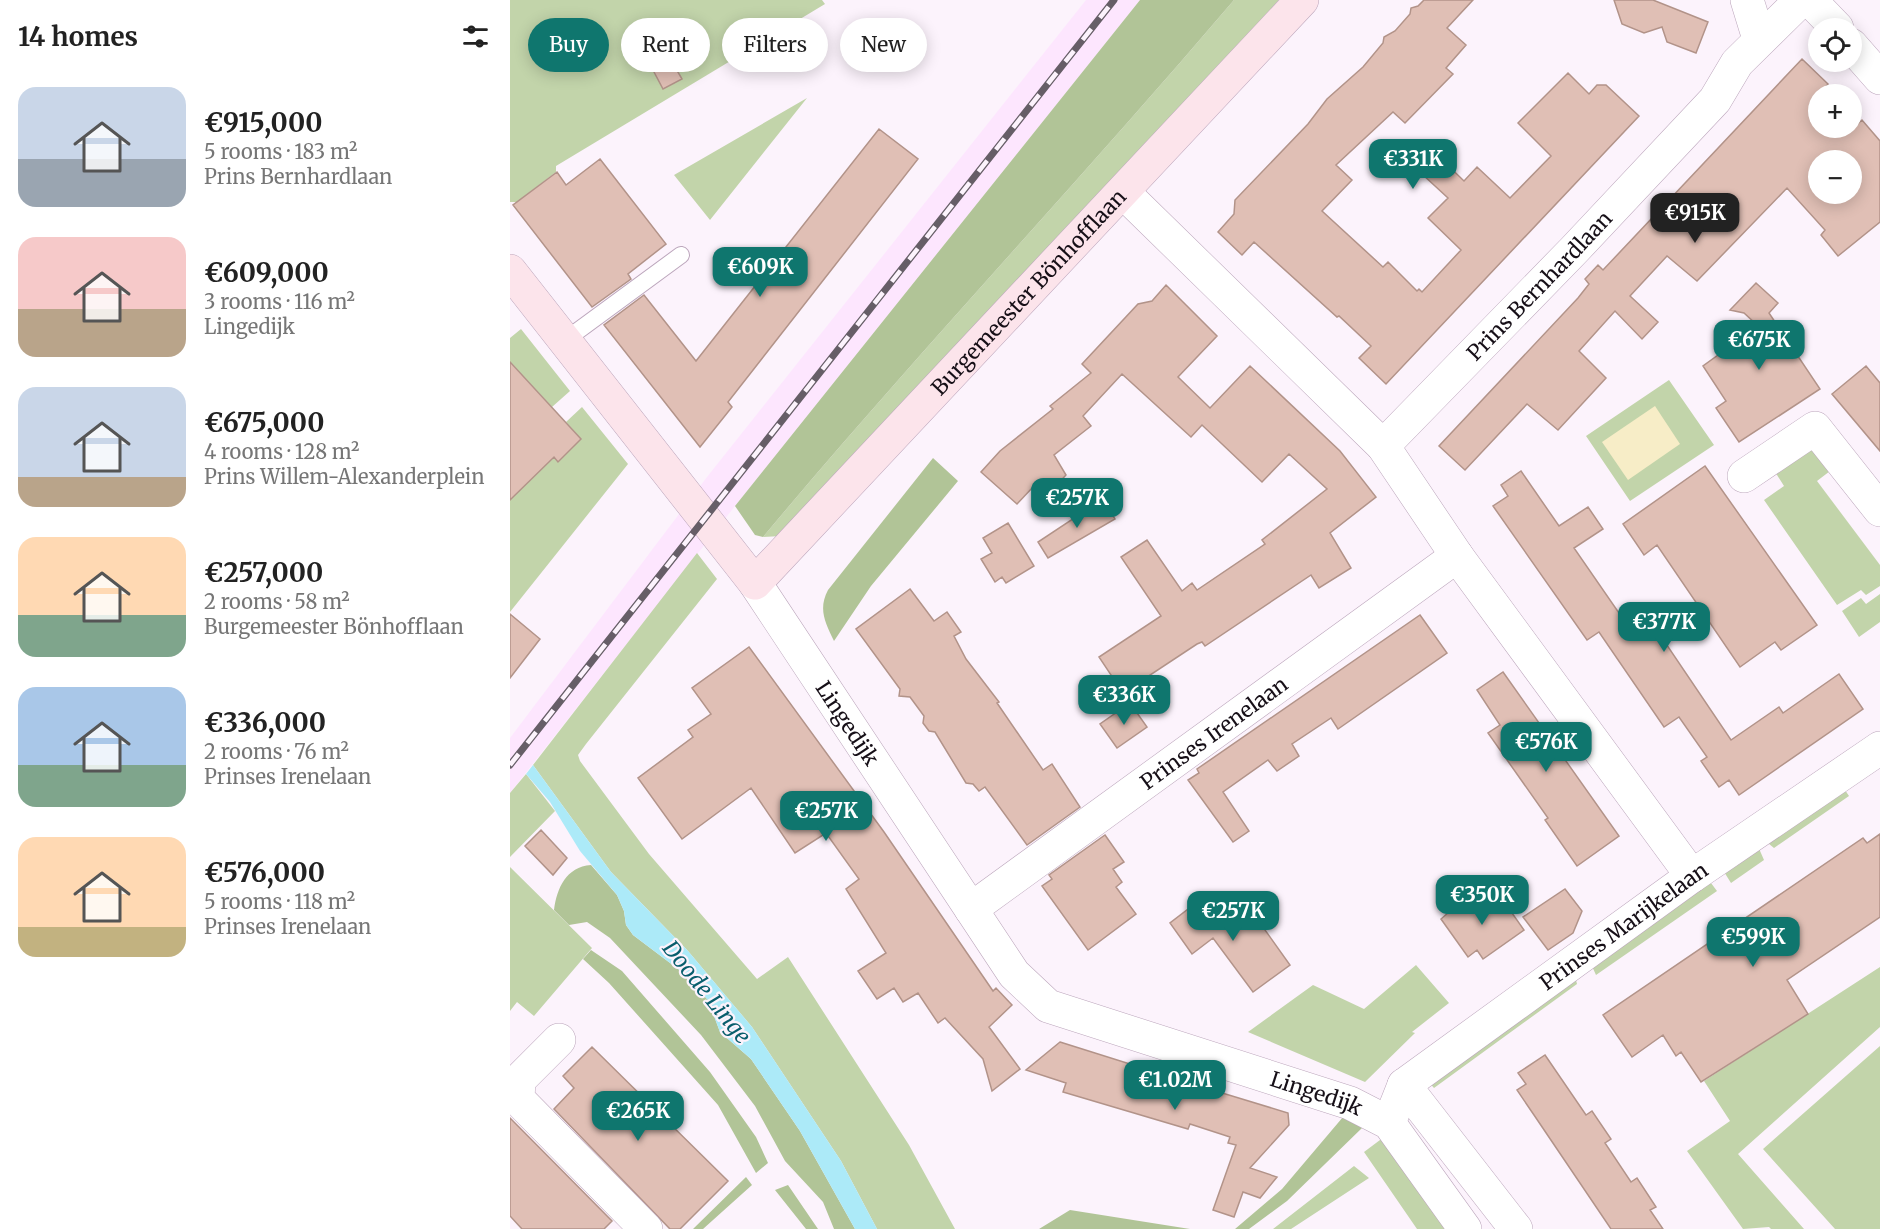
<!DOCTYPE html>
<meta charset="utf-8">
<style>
:root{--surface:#fff;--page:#f2f2f2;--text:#222;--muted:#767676;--accent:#0f766e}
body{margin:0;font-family:Merriweather,serif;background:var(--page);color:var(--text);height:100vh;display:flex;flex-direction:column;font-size:22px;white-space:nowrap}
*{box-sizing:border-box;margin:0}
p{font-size:20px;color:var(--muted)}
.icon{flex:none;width:33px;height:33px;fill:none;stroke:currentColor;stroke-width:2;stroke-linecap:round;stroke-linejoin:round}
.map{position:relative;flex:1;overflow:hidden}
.panel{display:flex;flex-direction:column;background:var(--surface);width:510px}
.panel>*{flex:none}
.banner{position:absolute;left:18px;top:18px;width:570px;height:54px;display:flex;gap:12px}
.buttons{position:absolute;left:1298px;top:18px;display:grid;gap:12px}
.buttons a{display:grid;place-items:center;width:54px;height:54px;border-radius:50%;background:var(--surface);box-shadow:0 3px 15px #0003;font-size:30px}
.price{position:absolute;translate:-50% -51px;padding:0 14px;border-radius:12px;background:var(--accent);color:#fff;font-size:20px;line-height:39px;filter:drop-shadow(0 2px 3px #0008)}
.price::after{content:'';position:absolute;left:50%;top:36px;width:18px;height:14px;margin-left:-9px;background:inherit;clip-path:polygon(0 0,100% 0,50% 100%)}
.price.selected{background:#222;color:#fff}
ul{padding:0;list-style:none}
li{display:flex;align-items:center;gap:18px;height:150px;padding:0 18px}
li span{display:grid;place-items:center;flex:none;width:168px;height:120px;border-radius:18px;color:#555}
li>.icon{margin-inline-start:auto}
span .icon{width:72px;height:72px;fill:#fffc;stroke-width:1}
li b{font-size:26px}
h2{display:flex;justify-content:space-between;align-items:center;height:72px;padding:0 18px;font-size:26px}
.tag{padding:0 21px;border-radius:27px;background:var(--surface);box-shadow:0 3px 15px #0003;font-size:21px;line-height:54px}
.tag.selected{background:var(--accent);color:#fff}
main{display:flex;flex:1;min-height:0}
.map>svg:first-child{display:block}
</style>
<main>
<section class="panel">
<h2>14 homes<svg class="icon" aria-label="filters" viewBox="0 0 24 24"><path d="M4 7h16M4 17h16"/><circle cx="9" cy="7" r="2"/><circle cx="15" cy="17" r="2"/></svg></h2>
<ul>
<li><span style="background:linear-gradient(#c9d6e8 60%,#9aa5b1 0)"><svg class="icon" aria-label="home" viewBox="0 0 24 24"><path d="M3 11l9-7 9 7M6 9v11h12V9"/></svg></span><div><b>€915,000</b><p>5 rooms · 183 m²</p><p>Prins Bernhardlaan</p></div></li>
<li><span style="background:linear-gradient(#f6c9c9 60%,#b9a48a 0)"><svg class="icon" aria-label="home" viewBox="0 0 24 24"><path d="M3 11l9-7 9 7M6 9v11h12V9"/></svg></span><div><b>€609,000</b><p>3 rooms · 116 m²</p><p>Lingedijk</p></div></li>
<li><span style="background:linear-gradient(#c9d6e8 75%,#b9a48a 0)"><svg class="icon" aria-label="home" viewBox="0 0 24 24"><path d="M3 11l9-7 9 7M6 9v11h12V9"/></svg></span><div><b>€675,000</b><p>4 rooms · 128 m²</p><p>Prins Willem-Alexanderplein</p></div></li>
<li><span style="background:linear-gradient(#ffd9b3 65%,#7fa58c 0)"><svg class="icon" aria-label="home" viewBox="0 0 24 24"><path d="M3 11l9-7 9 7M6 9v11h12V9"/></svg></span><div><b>€257,000</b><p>2 rooms · 58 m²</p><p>Burgemeester Bönhofflaan</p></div></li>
<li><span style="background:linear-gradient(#a9c7e8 65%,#7fa58c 0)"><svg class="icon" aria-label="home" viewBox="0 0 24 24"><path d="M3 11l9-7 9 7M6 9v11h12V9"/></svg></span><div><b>€336,000</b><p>2 rooms · 76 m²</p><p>Prinses Irenelaan</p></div></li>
<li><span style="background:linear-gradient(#ffd9b3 75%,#c2b280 0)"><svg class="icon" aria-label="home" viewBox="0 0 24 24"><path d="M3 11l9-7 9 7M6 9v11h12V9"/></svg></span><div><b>€576,000</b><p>5 rooms · 118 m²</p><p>Prinses Irenelaan</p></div></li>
</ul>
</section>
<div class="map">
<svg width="1370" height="1229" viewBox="0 0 1370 1229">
<rect width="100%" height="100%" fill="#fcf3fc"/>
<!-- built -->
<path fill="#fde6fe" d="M 576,0 L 630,0 L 225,506 L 0,793 L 0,738 L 197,477 Z"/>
<!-- green -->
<path fill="#c2d4aa" d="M 0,0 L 312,0 L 315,4 L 46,166 L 46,172 L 7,202 L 0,202 Z
M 724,0 L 769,0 L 535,257 L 272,536 L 253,537 C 406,354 570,181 724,0 Z
M 297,98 L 200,220 L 164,175 Z
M 11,329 L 60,391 L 42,407 L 0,362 L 0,338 Z
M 1159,380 L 1204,445 L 1120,501 L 1076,436 Z
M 72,407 L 118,464 L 0,612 L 0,485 L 44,457 L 48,461 L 71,439 L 56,422 Z
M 1297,449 L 1306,452 L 1324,468 L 1307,481 L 1370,565 L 1370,586 L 1356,595 L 1351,590 L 1327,605 L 1254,500 L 1274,486 L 1262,467 Z
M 187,553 L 207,579 L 76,744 L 68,755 L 70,761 L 139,854 L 247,979 L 278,957 L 399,1145 L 445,1229 L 367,1229 L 331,1161 L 242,1027 L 178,951 L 101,872 L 23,765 Z
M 1370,594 L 1370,622 L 1349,637 L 1332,611 L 1351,598 L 1356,604 Z
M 16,774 L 45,811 L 0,857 L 0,793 Z
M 1333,787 L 1339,796 L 1264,848 L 1253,839 Z
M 1247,844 L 1254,860 L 1221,883 L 1211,867 Z
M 0,867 L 82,948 L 24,1016 L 7,1002 L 0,1011 Z
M 1198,879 L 1207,891 L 1086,975 L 1081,964 Z
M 906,965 L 939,1003 L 902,1032 L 905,1033 L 855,1082 L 738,1032 L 803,985 L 854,1009 Z
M 1370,967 L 1370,1027 L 1228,1154 L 1294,1229 L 1261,1229 L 1259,1227 L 1233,1229 L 1177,1151 L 1220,1121 L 1194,1081 Z
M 1064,972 L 1067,984 L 924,1088 L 915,1078 Z
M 1370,1046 L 1370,1229 L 1325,1229 L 1253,1149 Z
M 878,1134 L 946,1229 L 907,1229 L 854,1152 Z
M 844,1166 L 859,1178 L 781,1229 L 763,1229 Z"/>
<!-- forest -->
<path fill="#b1c497" d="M 630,0 L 724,0 C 570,181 406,354 253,537 L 245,535 L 225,506 Z
M 423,458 L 448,481 L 361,586 L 324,641 C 315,622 308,609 318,590 Z
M 81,865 L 107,895 L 114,911 L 116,925 L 123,935 L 172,972 L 198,1000 L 210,1032 L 241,1059 L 290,1131 L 345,1229 L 324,1229 L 313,1202 L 275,1161 L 245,1106 L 191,1035 L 100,938 L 77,922 L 59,925 L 44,910 C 47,888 56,867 81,865 Z
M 81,950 L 112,971 L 200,1072 L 246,1137 L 258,1163 L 246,1173 L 208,1105 L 99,983 L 73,959 Z
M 833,1117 L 852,1128 L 777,1201 L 739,1229 L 725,1229 L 772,1189 Z
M 236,1177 L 242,1185 L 193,1229 L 183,1229 Z
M 278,1185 L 308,1229 L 296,1229 L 265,1190 Z
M 560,1210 L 680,1229 L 529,1229 Z"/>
<!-- sand -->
<path fill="#f7edc7" d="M 1145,406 L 1170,444 L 1118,480 L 1092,442 Z"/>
<!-- water -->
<path fill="#aceaf8" d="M 23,765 L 101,872 L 178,951 L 242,1027 L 331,1161 L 367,1229 L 345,1229 L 290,1131 L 241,1059 L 210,1032 L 198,1000 L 172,972 L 123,935 L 116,925 L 114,911 L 107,895 L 70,851 L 40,802 L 16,774 Z"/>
<!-- building -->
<path fill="#e0bfb5" stroke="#b29389" stroke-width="1.5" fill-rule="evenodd" d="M 914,0 L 963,0 L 937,28 L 956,45 L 936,68 L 943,74 L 895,123 L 883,112 L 826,165 L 842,180 L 812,211 L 873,267 L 878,262 L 907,291 L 909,289 L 912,292 L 951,250 L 918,218 L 938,198 L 899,162 L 916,144 L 954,181 L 967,167 L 1000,198 L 1041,156 L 1008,123 L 1058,73 L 1079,94 L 1087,85 L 1096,85 L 1129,116 L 876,384 L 849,358 L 861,346 L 829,316 L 827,317 L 744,242 L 732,255 L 708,232 L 724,214 L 725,200 L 798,124 L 817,99 L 853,67 L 873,43 L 874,37 L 885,31 L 900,14 L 901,8 L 908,6 Z
M 1104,0 L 1143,0 L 1198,22 L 1186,53 L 1157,42 L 1152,27 L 1134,33 L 1112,24 Z
M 1292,59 L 1318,84 L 1300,104 L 1308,111 L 1308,128 L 1343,128 L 1352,120 L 1370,141 L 1370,222 L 1328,256 L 1311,235 L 1315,230 L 1277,188 L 1187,281 L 1157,256 L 1120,296 L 1148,322 L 1132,339 L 1105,311 L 1069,351 L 1096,378 L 1048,430 L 1017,404 L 955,470 L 929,446 L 1068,298 L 1079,284 L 1075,279 L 1088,265 L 1093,270 ZM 1308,160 L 1341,160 L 1341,194 L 1308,194 Z
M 161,60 L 172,79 L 153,89 L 143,70 Z
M 369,129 L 408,159 L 218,402 L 222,407 L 190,447 L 94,325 L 134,295 L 186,361 Z
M 90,159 L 156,244 L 118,274 L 121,279 L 82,307 L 3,205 L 47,172 L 56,185 Z
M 1246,283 L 1268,303 L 1259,313 L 1310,389 L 1229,442 L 1206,408 L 1216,401 L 1193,366 L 1248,326 L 1234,313 L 1220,310 Z
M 656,285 L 707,336 L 668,377 L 700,408 L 740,366 L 830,451 L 866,497 L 820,533 L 841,568 L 809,588 L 801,575 L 695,646 L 692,642 L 687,644 L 613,693 L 589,657 L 651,616 L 611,557 L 637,540 L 672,591 L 682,583 L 687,590 L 755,544 L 752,540 L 817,489 L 779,454 L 752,482 L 692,425 L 681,437 L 612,374 L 573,416 L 581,426 L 544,455 L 556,475 L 535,498 L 523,487 L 507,504 L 471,472 L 490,451 L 543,409 L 540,406 L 581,373 L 572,364 L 628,304 L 642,301 Z
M 0,362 L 71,439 L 48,462 L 44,457 L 0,500 Z
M 1356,366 L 1370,383 L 1370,451 L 1322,394 Z
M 1195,466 L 1307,625 L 1271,650 L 1265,642 L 1230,667 L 1147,545 L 1134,555 L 1113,524 Z
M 1011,471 L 1049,526 L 1078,507 L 1093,529 L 1064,548 L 1111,616 L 1117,612 L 1128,628 L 1140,620 L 1221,740 L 1269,707 L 1273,713 L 1329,674 L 1353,709 L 1229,795 L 1219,780 L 1209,787 L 1191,761 L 1197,757 L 1169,717 L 1154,727 L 1089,632 L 1077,640 L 983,506 L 998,496 L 991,485 Z
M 593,499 L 605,519 L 538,558 L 528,542 Z
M 498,523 L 524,566 L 496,583 L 492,577 L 485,582 L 471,559 L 482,553 L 473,538 Z
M 400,589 L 424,621 L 437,612 L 451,632 L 444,636 L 456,659 L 489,702 L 487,703 L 533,770 L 542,764 L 570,807 L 517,845 L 475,787 L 469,791 L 463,784 L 456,783 L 425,732 L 419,731 L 413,723 L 414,716 L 400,697 L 389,696 L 390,689 L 346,629 Z
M 0,614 L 30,639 L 0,678 Z
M 910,615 L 937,653 L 828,729 L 821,718 L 782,744 L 789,756 L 767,771 L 758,760 L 713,792 L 739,831 L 723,842 L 678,780 L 689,773 L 687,769 Z
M 239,647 L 374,832 L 483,991 L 486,988 L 502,1005 L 479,1027 L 510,1069 L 482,1091 L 473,1059 L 435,1018 L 428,1023 L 408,993 L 393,1002 L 384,988 L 367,999 L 348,971 L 376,953 L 336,889 L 349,879 L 316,833 L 285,853 L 241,788 L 172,839 L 128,778 L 183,737 L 178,730 L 201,714 L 182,688 Z
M 993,672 L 1109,836 L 1067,866 L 1035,820 L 1038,818 L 978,733 L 990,725 L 967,690 Z
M 620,703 L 637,727 L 607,748 L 590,724 Z
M 31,830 L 57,858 L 43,875 L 15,846 Z
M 1370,834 L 1370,917 L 1277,980 L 1298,1014 L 1191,1082 L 1171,1052 L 1166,1056 L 1153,1035 L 1122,1057 L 1093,1015 L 1353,838 L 1357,843 Z
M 595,835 L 614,862 L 603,869 L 612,882 L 606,887 L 626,914 L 578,950 L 532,886 L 542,879 L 539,875 Z
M 1055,889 L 1072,911 L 1063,933 L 1038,950 L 1013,917 Z
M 970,892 L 983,911 L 995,903 L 1014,930 L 973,959 L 967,950 L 958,957 L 931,919 L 948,904 L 950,906 Z
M 695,896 L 716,927 L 740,909 L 780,965 L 743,992 L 703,938 L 682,954 L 660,923 Z
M 550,1042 L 677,1082 L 685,1078 L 689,1086 L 778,1113 L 779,1125 L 740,1168 L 767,1177 L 750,1198 L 733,1192 L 724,1217 L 703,1210 L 726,1145 L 718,1143 L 720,1137 L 680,1124 L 678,1129 L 553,1092 L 556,1083 L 516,1070 Z
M 82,1047 L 218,1181 L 170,1229 L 160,1229 L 44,1109 L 64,1088 L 53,1076 Z
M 1035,1055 L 1076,1115 L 1082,1111 L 1101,1139 L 1095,1143 L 1121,1182 L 1127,1178 L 1146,1207 L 1140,1210 L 1153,1229 L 1101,1229 L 1024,1115 L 1007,1090 L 1016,1084 L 1008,1073 Z
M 0,1118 L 102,1221 L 94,1229 L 12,1229 L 0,1216 Z"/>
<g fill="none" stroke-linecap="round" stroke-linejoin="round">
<defs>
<path id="lane" d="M 54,341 L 171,255"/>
<g id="street">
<path d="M 1237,0 L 1249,39"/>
<path d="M 1300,0 L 1327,28"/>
<path d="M 1341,45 L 1370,78"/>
<path d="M 613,192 L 873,446 L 947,556 L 1182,876"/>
<path id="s1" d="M 873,446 L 1064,250 L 1205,100 L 1227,63 L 1291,0"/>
<path d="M 1234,476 L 1305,428 L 1370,510"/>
<path id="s2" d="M 245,583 L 504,974 L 538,1006 L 840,1103 L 879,1123 L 955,1229"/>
<path id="s3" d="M 461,909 L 947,556"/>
<path d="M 49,1040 L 9,1080 L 8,1099 L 136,1229"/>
<path d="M 894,1085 L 1006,1229"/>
<path id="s4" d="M 879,1123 L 894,1085 L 1182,876 L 1370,748"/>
</g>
<g id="secondary">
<path id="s5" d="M 0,271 L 245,583 L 792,0"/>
</g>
</defs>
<!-- lane casing -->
<use href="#lane" stroke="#bca6bc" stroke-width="18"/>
<!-- street casing -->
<use href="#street" stroke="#bca6bc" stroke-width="34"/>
<!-- secondary casing -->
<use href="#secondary" stroke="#bca6bc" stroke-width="34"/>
<!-- lane -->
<use href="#lane" stroke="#fff" stroke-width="16"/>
<!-- street -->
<use href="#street" stroke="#fff" stroke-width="33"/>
<!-- secondary -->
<use href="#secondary" stroke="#fce4eb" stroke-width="33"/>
<defs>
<path id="rail" d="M 0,765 L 604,0"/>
</defs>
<!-- rail casing -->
<use href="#rail" stroke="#665e67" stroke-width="7"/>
<!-- rail -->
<use href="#rail" stroke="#fcf3fc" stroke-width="4.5" stroke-dasharray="14" stroke-linecap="butt"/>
</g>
<g text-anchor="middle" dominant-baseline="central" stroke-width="4.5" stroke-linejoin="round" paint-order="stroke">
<!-- street labels -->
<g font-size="21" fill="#160f17" stroke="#fcf3fc">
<text stroke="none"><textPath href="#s1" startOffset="224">Prins Bernhardlaan</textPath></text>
<text stroke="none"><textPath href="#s5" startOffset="796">Burgemeester Bönhofflaan</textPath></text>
<text stroke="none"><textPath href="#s2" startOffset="168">Lingedijk</textPath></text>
<text stroke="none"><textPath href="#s3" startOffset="300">Prinses Irenelaan</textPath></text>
<text stroke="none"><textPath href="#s4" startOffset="312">Prinses Marijkelaan</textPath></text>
<text stroke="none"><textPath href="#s2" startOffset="798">Lingedijk</textPath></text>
</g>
<!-- water labels -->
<g font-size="22" font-style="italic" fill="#085e6d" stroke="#fcf3fc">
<text transform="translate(197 992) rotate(51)">Doode Linge</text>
</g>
</g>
</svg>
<div class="buttons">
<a><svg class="icon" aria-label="locate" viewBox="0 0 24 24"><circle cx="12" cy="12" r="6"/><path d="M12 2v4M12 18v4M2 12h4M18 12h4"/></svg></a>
<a>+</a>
<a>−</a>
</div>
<b class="price" style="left:903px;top:190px">€331K</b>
<b class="price selected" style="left:1185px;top:244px">€915K</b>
<b class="price" style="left:250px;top:298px">€609K</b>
<b class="price" style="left:1249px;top:371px">€675K</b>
<b class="price" style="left:567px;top:529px">€257K</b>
<b class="price" style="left:1154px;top:653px">€377K</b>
<b class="price" style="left:614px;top:726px">€336K</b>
<b class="price" style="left:1036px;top:773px">€576K</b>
<b class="price" style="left:316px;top:842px">€257K</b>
<b class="price" style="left:972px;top:926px">€350K</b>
<b class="price" style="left:723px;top:942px">€257K</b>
<b class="price" style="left:1243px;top:968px">€599K</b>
<b class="price" style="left:665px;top:1111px">€1.02M</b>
<b class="price" style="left:128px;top:1142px">€265K</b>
<div class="banner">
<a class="tag selected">Buy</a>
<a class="tag">Rent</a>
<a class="tag">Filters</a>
<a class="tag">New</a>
</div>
</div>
</main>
